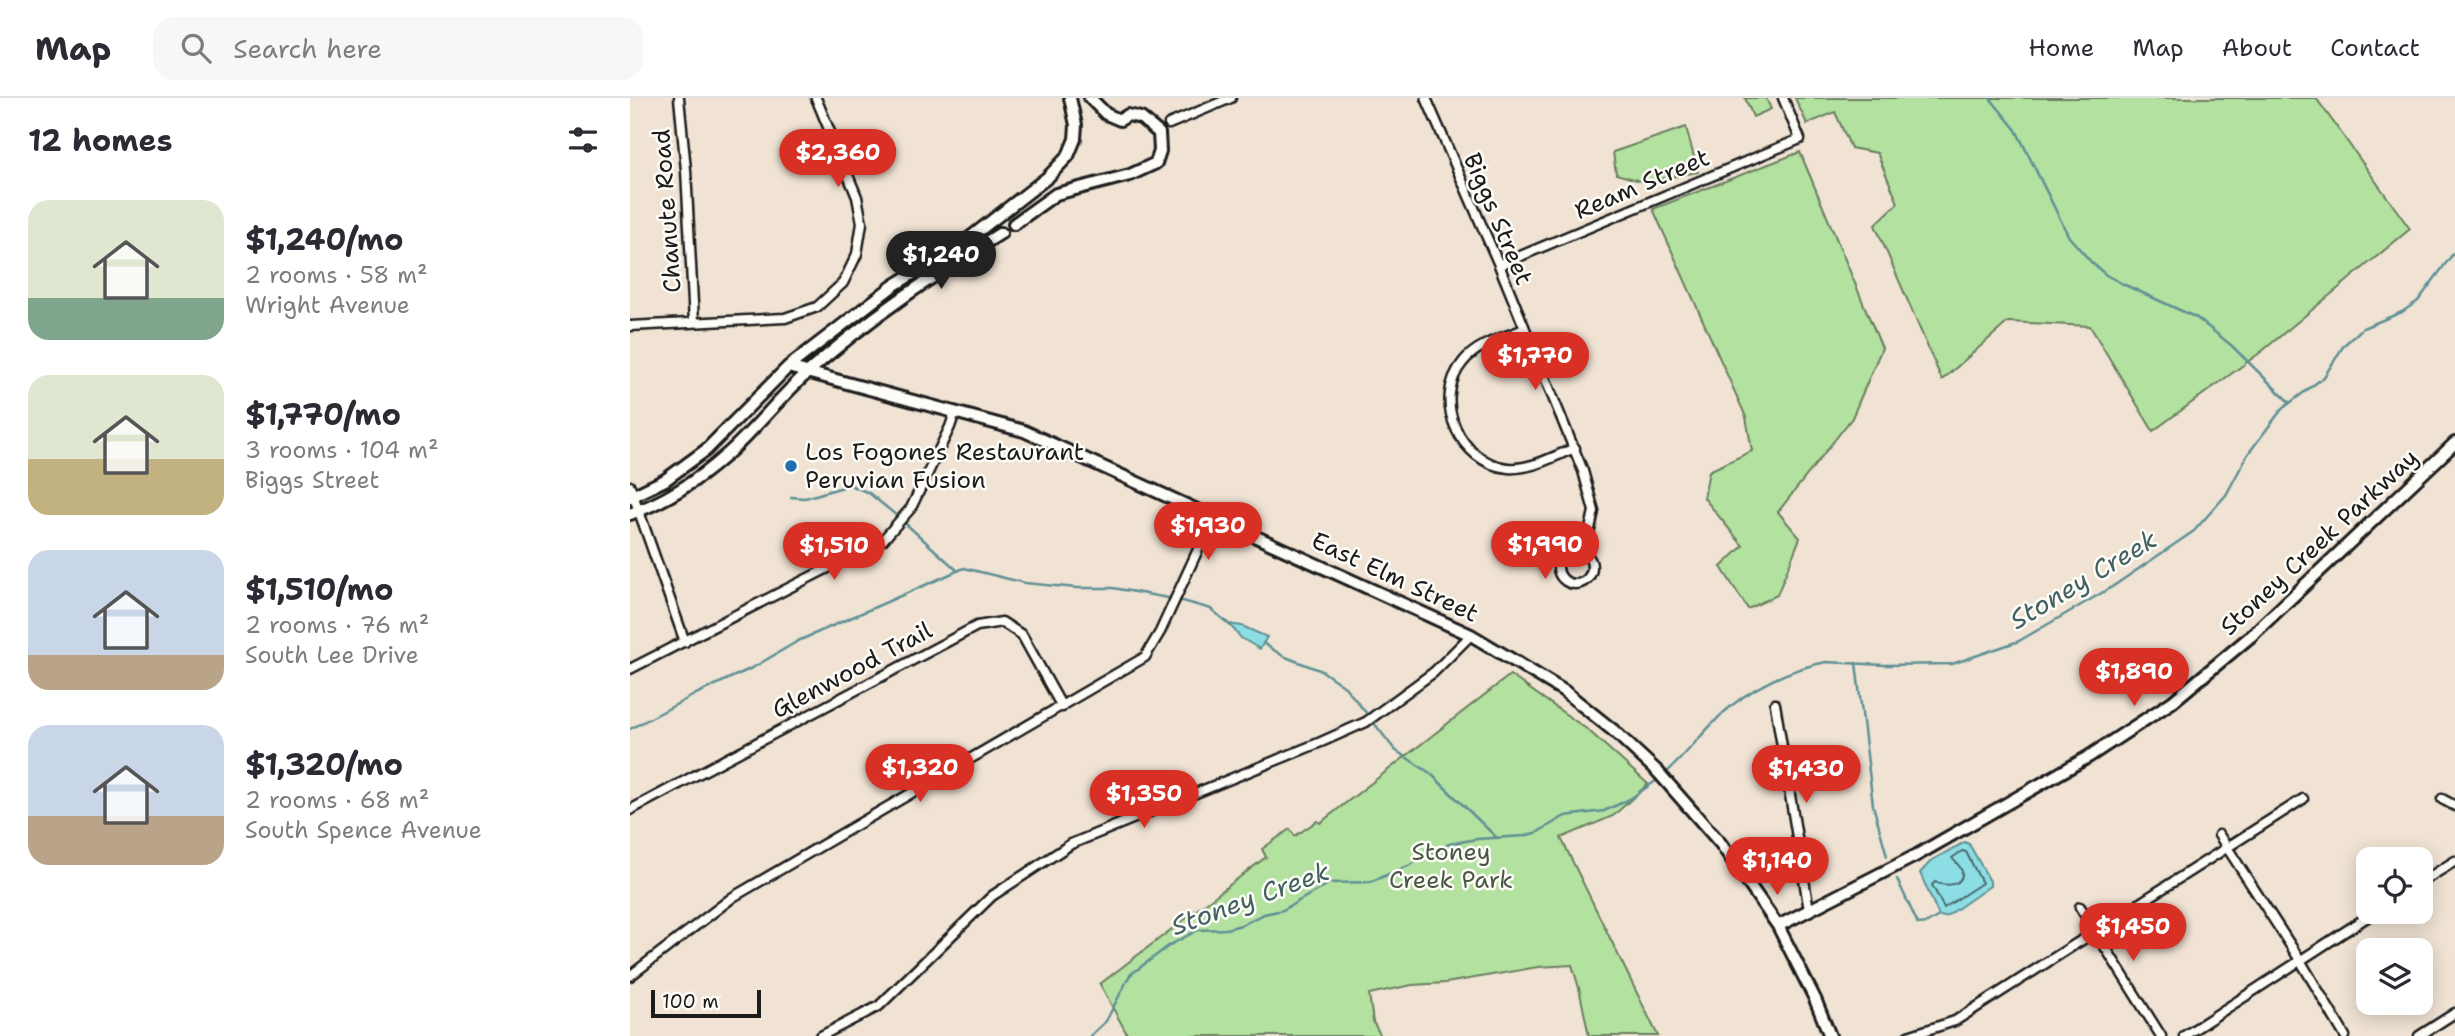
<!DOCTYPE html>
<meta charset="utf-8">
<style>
:root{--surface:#fff;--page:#f7f7f7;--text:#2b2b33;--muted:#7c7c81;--line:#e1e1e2;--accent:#d93025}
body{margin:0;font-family:"Shantell Sans",sans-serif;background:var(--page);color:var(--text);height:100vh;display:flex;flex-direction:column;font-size:26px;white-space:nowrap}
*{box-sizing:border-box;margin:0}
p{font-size:23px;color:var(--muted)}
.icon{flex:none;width:38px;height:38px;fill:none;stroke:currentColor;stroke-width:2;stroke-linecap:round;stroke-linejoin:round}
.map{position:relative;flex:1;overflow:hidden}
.panel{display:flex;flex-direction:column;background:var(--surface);width:630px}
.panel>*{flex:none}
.buttons{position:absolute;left:1726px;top:749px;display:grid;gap:14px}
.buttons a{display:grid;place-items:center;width:77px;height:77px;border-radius:14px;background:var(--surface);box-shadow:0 4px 18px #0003;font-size:35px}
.scale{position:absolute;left:21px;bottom:18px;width:110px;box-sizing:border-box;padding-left:7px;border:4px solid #1c1c1c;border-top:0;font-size:19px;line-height:24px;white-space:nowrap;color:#1c1c1c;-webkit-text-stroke:5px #fdfcf7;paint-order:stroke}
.price{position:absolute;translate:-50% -60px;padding:0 16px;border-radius:24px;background:var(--accent);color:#fff;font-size:23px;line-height:46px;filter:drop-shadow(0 2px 4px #0008)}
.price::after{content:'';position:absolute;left:50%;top:42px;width:21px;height:16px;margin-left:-10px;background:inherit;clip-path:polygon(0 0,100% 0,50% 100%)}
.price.active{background:#222;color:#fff}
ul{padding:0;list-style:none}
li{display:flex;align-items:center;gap:21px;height:175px;padding:0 28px}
li span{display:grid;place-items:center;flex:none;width:196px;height:140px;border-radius:21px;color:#555}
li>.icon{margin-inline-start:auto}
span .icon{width:84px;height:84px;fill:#fffc;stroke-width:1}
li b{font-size:30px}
h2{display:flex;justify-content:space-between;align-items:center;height:84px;padding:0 28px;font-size:30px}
header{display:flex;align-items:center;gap:42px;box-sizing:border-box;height:98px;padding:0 35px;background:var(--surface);border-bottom:2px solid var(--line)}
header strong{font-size:33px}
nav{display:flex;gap:38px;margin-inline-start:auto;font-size:24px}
.search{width:490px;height:63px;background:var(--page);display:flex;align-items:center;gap:18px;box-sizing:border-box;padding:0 24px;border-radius:21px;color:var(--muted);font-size:26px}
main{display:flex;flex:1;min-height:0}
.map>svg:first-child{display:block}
</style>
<header>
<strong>Map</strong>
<div class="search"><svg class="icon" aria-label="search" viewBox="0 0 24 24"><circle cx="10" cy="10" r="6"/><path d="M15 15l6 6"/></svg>Search here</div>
<nav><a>Home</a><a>Map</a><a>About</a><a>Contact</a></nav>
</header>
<main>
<section class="panel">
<h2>12 homes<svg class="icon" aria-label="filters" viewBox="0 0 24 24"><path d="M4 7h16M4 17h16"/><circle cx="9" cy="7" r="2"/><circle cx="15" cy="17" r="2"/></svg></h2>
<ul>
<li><span style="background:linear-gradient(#dfe7d0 70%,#7fa58c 0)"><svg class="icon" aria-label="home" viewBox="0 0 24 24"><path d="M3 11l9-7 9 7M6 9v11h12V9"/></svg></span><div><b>$1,240/mo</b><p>2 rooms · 58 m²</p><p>Wright Avenue</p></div></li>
<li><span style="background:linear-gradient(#dfe7d0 60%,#c2b280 0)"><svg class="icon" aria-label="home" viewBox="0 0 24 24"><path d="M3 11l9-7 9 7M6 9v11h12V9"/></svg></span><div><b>$1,770/mo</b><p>3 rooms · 104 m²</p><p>Biggs Street</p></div></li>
<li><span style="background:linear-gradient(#c9d6e8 75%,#b9a48a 0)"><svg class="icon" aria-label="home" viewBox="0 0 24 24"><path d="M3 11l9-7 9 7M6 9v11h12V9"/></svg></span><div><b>$1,510/mo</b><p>2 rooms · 76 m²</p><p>South Lee Drive</p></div></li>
<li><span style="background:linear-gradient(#c9d6e8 65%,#b9a48a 0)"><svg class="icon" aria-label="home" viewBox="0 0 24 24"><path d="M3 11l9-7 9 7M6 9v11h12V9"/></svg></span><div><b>$1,320/mo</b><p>2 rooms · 68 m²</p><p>South Spence Avenue</p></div></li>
</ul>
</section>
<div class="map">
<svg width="1825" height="938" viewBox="0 0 1825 938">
<rect width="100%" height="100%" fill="#f0e3d4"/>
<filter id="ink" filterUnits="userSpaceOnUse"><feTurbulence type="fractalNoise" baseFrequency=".0143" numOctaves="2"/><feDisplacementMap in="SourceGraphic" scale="14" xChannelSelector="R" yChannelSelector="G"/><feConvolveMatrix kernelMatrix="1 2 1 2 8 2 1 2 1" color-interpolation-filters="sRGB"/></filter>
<g filter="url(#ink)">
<!-- green -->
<path fill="#b3e1a0" stroke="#687e5e" stroke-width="2" d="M 1115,0 L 1136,0 L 1141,11 L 1123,19 Z
M 1165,0 L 1686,0 L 1780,131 L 1631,254 L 1523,333 L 1460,228 L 1378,224 L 1312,282 L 1245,127 L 1268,105 L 1247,55 L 1221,50 L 1205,14 L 1177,26 Z
M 1056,29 L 1068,74 L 1014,84 L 986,76 L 983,54 Z
M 1170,54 L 1252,250 L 1222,320 L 1148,414 L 1170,440 L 1147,497 L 1118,511 L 1091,469 L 1113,448 L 1074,400 L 1079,373 L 1122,353 L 1116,319 L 1023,111 Z
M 880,577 L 958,632 L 1018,686 L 983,718 L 931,740 L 1028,938 L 959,938 L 949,890 L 942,867 L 908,869 L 816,885 L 782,887 L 739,896 L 743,924 L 751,938 L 498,938 L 470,886 L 636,759 L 632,751 L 660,731 L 665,738 L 687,723 L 690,725 Z"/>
<!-- water -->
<path fill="#8cdde4" stroke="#5f9094" stroke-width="2" d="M 599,526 L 612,528 L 637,539 L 630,551 L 611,540 Z
M 1335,744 L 1339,746 L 1360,783 L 1360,788 L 1320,816 L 1315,819 L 1309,818 L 1290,775 L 1302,762 Z"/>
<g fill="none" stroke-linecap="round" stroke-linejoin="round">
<!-- shore -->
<path stroke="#49696c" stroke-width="2" d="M 1332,753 L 1336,754 L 1352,785 L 1314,810 L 1302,787 L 1305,784 C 1314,788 1333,789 1332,774 C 1331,768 1325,764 1322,760 Z"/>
<!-- stream -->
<path stroke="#5f9094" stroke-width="2.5" d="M 1360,0 L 1386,32 L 1439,139 L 1462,165 L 1476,177 L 1493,186 L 1567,220 L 1601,247 L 1660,305
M 161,399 L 175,400 L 220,387 L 239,395 L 267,418
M 276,426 L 328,473
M 633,545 L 653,558 L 692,573 L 715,589 L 737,616
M 1226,565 L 1243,707 L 1257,758
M 744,625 L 765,652 L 800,675 L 867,740
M 0,631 L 68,595 L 124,569 L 168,543 L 334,470 L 395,485 L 447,490 L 483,490 L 549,502 L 581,511 L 602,529
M 1035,676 C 1055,658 1071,636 1091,617 C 1118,591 1159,571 1196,564 L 1255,567 L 1322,566 L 1389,543 L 1482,489 L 1564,433 L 1596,397 L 1618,356 L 1652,311 L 1694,279 L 1714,247 L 1733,230 L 1772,214 L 1788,203 L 1825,153
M 1267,781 L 1288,826 L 1297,825 L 1309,818
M 460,938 L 476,923 L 500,877 L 540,847 L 568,832 L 596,831 L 611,827 L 634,816 L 653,812 L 700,785 L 740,784 L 778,768 L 819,746 L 847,741 L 894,738 L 908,734 L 935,718 L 974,713 L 1000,701 L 1030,680"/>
<defs>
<path id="street" d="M 49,0 L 56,72 L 64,224
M 796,0 L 869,167 L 953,373 L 964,413 L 955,454
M 539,26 L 601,0
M 869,167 L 1170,41 L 1153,0
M 0,228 L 155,220 L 187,209 L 213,185 L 227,156 L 232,125 L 227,99 L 186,0
M 894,231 C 873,240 847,246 833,264 C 801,303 830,365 878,370 C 901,372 924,358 945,350
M 0,388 L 55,544
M928 469a17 17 0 1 1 34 0a17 17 0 1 1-34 0Z
M 0,571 L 253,442 L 281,410 L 320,329 L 325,314
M 1145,606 L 1179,812
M 1812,701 L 1825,708
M 0,712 L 347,528 L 372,524 L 392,537 L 432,609
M 1589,737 L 1670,862 L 1715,938
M 1790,785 L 1825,763
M 1450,809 L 1531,938
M 0,878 L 103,799 L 515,559 L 530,534 L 583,419
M 191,938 L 249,908 L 362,798 L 441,746 L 691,644 L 736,624 L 804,574 L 841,537
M 1278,938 L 1325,923 L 1673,701
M 1554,938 L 1745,814
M 1789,938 L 1825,915"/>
<path id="secondary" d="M 384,126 L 426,96 L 500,77 L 526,65 L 530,53 L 529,35 L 511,20 L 498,17 L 490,22 L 476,16 L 460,0
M 158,269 L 394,333 L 841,537 L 934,593 L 984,633 L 1028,674 L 1091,746 L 1148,828 L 1185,901 L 1200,938
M 0,399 L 35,382 L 76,352 L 158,269 L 263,188 L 337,142 L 418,79 L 438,58 L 445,41 L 446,27 L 440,0
M 0,416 C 34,404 68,382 95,358 C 124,333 148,301 177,275 C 236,222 304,177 371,135
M 1148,828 L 1287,757 L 1458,659 L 1542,604 L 1621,538 L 1825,345"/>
</defs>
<!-- street casing -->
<use href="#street" stroke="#1c1c1c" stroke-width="13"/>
<!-- secondary casing -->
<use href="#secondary" stroke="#1c1c1c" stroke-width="16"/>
<!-- street -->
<use href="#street" stroke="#fdfcf7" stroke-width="8"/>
<!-- secondary -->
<use href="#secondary" stroke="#fdfcf7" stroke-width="10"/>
</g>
</g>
<!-- markers -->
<circle fill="#1f6fb2" stroke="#fdfcf7" stroke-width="2.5" cx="161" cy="368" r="7"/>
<g text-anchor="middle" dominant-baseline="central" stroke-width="5" stroke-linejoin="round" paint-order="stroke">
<!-- street labels -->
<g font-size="24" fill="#1c1c1c" stroke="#fdfcf7">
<text transform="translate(1012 86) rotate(-23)">Ream Street</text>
<text transform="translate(37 113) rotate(-94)">Chanute Road</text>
<text transform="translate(868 121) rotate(67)">Biggs Street</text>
<text transform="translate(1689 444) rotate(-43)">Stoney Creek Parkway</text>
<text transform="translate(765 479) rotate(25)">East Elm Street</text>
<text transform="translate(222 572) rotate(-28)">Glenwood Trail</text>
</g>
<!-- poi labels -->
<g font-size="24" fill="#1c1c1c" stroke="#fdfcf7" text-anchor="start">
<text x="175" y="354">Los Fogones Restaurant<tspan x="175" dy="28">Peruvian Fusion</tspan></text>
</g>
<!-- park labels -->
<g font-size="24" fill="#495744" stroke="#fdfcf7">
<text x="821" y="754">Stoney<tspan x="821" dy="28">Creek Park</tspan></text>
</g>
<!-- water labels -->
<g font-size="26" font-style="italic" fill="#436062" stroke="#fdfcf7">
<text transform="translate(1453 481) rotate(-31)">Stoney Creek</text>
<text transform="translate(620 800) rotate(-20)">Stoney Creek</text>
</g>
</g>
</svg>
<div class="buttons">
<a><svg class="icon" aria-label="locate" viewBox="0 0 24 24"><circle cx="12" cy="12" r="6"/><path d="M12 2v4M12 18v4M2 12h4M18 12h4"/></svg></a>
<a><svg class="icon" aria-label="layers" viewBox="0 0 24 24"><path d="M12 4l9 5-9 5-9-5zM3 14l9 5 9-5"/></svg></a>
</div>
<div class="scale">100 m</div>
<b class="price" style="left:208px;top:91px">$2,360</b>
<b class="price active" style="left:311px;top:193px">$1,240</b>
<b class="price" style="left:905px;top:294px">$1,770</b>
<b class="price" style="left:578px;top:464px">$1,930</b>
<b class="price" style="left:915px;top:483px">$1,990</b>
<b class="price" style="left:204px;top:484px">$1,510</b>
<b class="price" style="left:1504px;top:610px">$1,890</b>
<b class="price" style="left:290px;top:706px">$1,320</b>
<b class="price" style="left:1176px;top:707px">$1,430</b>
<b class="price" style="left:514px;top:732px">$1,350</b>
<b class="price" style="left:1147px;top:799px">$1,140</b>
<b class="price" style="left:1503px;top:865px">$1,450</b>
</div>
</main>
